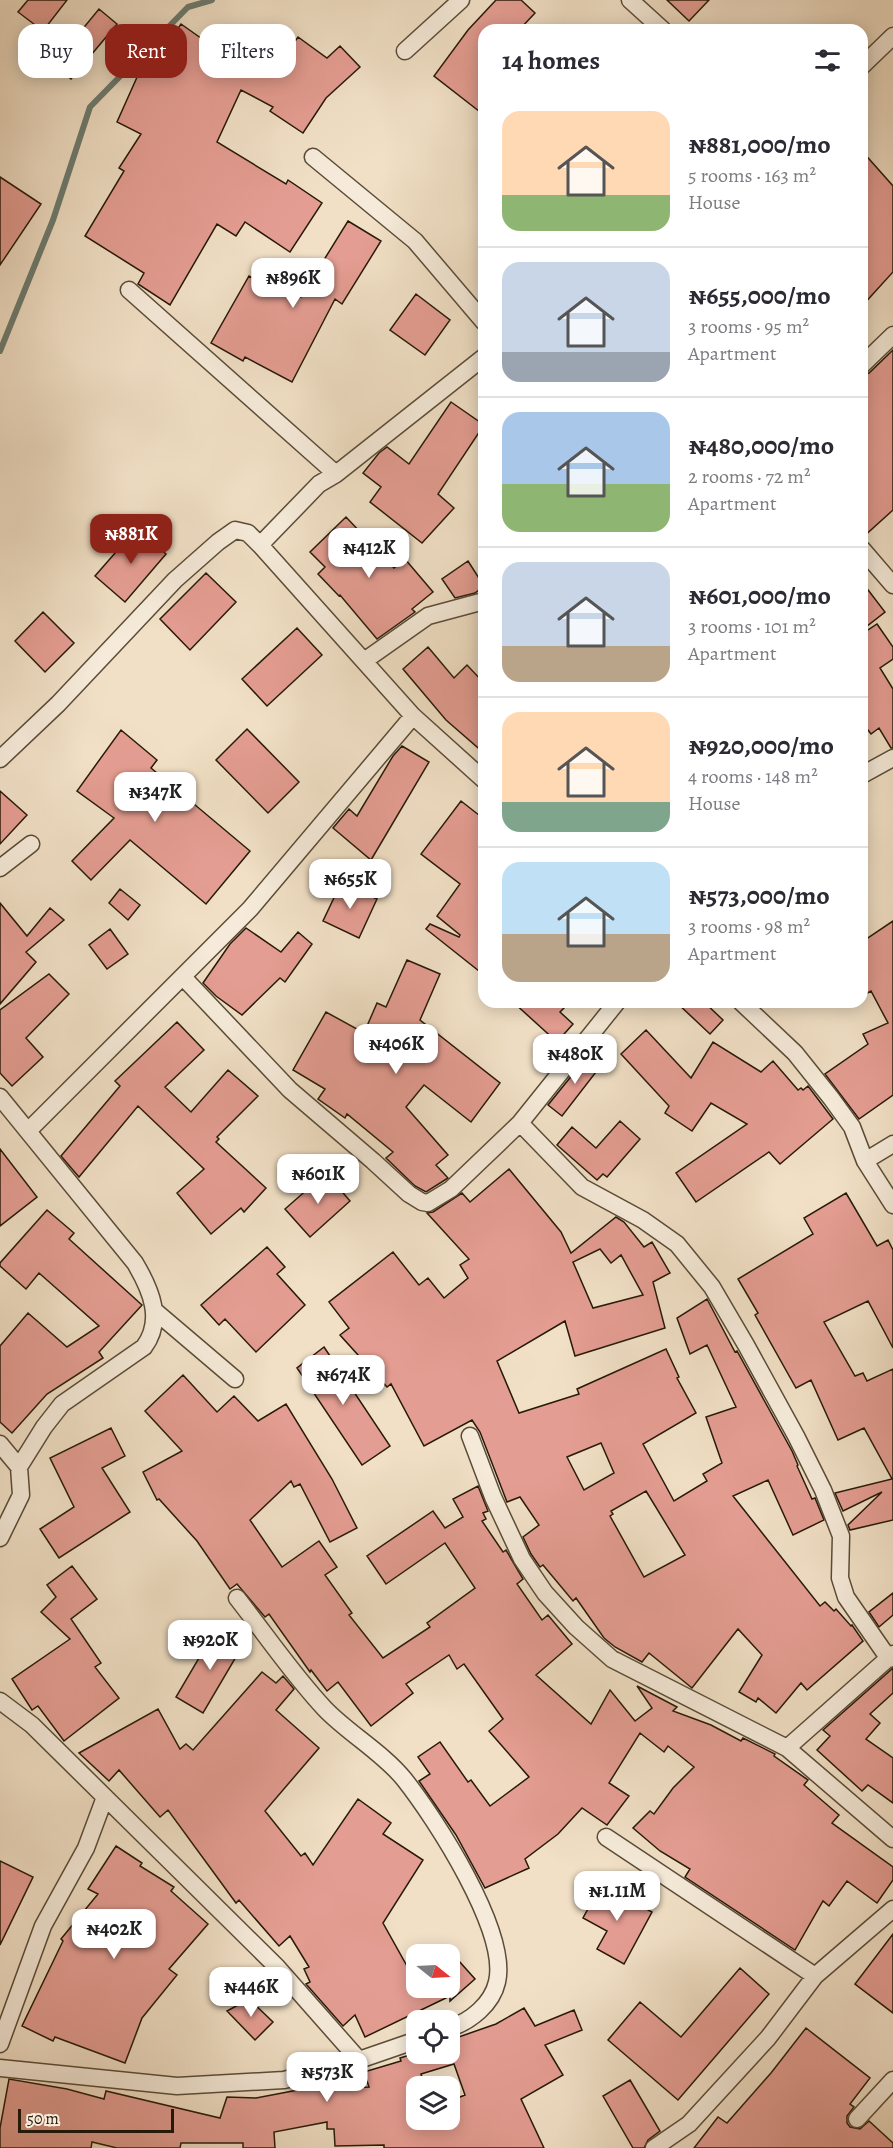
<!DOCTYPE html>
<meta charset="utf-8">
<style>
:root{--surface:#fff;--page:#f7f7f7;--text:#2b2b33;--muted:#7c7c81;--line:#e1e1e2;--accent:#8f2418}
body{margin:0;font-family:Alegreya,serif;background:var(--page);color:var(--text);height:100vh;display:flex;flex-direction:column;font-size:22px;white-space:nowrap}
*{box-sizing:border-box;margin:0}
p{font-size:20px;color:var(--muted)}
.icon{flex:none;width:33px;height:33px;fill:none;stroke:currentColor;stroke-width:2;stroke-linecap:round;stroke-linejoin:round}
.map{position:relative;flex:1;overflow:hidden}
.details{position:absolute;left:478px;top:24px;width:390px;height:984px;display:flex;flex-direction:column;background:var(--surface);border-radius:18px;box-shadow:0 3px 15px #0003}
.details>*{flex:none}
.hud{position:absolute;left:18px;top:24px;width:370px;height:54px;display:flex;gap:12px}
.needle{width:39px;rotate:108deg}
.fabs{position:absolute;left:406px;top:1944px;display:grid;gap:12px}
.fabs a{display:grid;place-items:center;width:54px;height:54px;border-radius:12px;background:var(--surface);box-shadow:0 3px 15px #0003;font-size:30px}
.scale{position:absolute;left:18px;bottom:15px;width:156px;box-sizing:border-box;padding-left:6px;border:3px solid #271a09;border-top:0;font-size:16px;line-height:21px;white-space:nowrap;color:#271a09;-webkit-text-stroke:4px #f6ebda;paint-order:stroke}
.price{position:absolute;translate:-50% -51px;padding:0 14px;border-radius:12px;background:#fff;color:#222;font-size:20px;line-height:39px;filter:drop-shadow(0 2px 3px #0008)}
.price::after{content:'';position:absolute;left:50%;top:36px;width:18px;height:14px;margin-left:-9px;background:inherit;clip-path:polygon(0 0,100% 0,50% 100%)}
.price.current{background:var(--accent);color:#fff}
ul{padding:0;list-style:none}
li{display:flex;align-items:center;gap:18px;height:150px;padding:0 24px}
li+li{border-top:2px solid var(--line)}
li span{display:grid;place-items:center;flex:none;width:168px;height:120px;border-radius:18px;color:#555}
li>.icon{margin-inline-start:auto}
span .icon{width:72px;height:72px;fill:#fffc;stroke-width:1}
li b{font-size:26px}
h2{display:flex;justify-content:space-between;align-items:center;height:72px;padding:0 24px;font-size:26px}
.tag{padding:0 21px;border-radius:18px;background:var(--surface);box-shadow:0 3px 15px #0003;font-size:21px;line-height:54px}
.tag.current{background:var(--accent);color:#fff}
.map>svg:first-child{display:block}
</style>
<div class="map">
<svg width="893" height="2148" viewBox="0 0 893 2148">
<rect width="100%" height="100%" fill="#f1e0c6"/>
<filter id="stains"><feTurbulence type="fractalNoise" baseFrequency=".00333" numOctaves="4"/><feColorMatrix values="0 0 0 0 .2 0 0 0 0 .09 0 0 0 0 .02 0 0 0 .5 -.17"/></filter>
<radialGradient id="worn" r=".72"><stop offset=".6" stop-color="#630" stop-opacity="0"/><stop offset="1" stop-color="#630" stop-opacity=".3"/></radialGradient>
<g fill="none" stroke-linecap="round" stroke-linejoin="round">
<!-- stream -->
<path stroke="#6d7c70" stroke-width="6" d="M 0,351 L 53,220 L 90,107 L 188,7 L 212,0"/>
</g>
<!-- building -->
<path fill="#e49d92" stroke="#271a09" stroke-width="1.5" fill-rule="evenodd" d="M 28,0 L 67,0 L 43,31 L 18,12 Z
M 496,0 L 521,0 L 535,13 L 519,30 L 484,30 L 484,115 L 434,76 L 468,30 Z
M 667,0 L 709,0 L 689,21 Z
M 99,9 L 117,24 L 71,79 L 53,65 Z
M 181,24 L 225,55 L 226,52 L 271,76 L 298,37 L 327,58 L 340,46 L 360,67 L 326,98 L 303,133 L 270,111 L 273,107 L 241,90 L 217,142 L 286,184 L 288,180 L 322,203 L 290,252 L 245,222 L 236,236 L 217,224 L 170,305 L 138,284 L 144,273 L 85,236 L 124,171 L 119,168 L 141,134 L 117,122 L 138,75 L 135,74 L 147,53 L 157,59 Z
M 862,151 L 893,186 L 893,272 L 862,306 Z
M 0,177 L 41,204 L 0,265 Z
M 348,221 L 381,241 L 342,304 L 335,299 L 292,382 L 245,357 L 243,361 L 211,343 L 249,276 L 284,295 L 287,289 L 301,297 Z
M 416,294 L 450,320 L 425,355 L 390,330 Z
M 893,350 L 893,510 L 862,538 L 862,375 L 869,373 Z
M 451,402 L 484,425 L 438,494 L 454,508 L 422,543 L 370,502 L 381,487 L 363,473 L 379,453 L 387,447 L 409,464 Z
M 346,517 L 394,568 L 405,559 L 433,592 L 412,609 L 415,612 L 377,639 L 340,595 L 339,596 L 318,574 L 325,567 L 310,552 Z
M 137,528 L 166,554 L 125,602 L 95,576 Z
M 468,561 L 484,586 L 475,593 L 455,598 L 442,579 Z
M 206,573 L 236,602 L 190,650 L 160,619 Z
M 862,582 L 885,612 L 862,630 Z
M 43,612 L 74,643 L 45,672 L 15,641 Z
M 877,624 L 893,647 L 893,659 L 880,668 L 893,689 L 893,748 L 891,748 L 879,728 L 871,734 L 868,730 L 862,734 L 862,634 Z
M 297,628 L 322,655 L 267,706 L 242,679 Z
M 428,647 L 454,678 L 467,665 L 484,683 L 484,753 L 446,720 L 403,669 Z
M 247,729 L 299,782 L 268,813 L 216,760 Z
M 121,730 L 157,760 L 151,768 L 250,851 L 206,904 L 130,840 L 91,880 L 72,861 L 114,818 L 77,791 Z
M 402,746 L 429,762 L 371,860 L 333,828 L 349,809 L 357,816 L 393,756 Z
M 0,791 L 27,815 L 0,844 Z
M 461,801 L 484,819 L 484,975 L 426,929 L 430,924 L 459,937 L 460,935 L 437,916 L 460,884 L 421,854 Z
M 341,883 L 377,899 L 359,938 L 323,921 Z
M 120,889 L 140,905 L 128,920 L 109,903 Z
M 0,903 L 27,936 L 50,908 L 64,920 L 26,952 L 36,962 L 0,1004 Z
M 893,921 L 893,1095 L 859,1119 L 825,1074 L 868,1044 L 863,1034 L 888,1023 L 871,991 L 862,996 L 862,942 Z
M 246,928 L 281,952 L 298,932 L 312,944 L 285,982 L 280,978 L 242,1015 L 216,996 L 203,983 L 230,944 Z
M 110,929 L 128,954 L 107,969 L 89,945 Z
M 407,960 L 440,974 L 420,1020 L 500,1083 L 471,1122 L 424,1085 L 406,1107 L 448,1155 L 436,1165 L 448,1178 L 426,1192 L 415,1186 L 386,1158 L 393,1152 L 347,1114 L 345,1118 L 318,1099 L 325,1089 L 293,1070 L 326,1012 L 364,1033 L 377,1003 L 386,1007 Z
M 49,974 L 69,994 L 26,1038 L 43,1057 L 12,1086 L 0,1073 L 0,1010 Z
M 513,1002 L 570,1002 L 560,1012 L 573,1024 L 557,1042 Z
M 676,1002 L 704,1002 L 723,1020 L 710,1034 Z
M 177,1022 L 204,1050 L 165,1087 L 191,1112 L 228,1070 L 258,1096 L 217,1137 L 219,1139 L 216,1142 L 266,1188 L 244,1212 L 241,1208 L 211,1234 L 177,1193 L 204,1169 L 138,1106 L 79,1177 L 61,1156 L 120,1086 L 115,1081 Z
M 646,1030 L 691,1078 L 713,1042 L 761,1072 L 773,1061 L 798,1090 L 801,1088 L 803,1090 L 808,1086 L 833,1119 L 780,1164 L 769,1152 L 696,1202 L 676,1173 L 747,1124 L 711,1103 L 692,1131 L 665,1113 L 669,1106 L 621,1054 Z
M 590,1053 L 603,1063 L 562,1116 L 548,1105 Z
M 620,1121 L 640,1139 L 607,1177 L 603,1174 L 597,1180 L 557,1145 L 572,1127 L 596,1148 Z
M 0,1149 L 37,1197 L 0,1226 Z
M 509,1169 L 561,1232 L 571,1253 L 616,1217 L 624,1222 L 644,1247 L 652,1242 L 670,1273 L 653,1282 L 665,1328 L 575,1356 L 565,1321 L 497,1361 L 519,1413 L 579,1394 L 577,1389 L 666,1349 L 679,1377 L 677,1378 L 696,1413 L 643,1444 L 674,1501 L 707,1481 L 703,1474 L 722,1463 L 706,1417 L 736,1407 L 707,1345 L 690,1354 L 677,1318 L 707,1299 L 735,1352 L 737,1351 L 792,1451 L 798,1465 L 797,1466 L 812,1499 L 815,1498 L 824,1520 L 793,1535 L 768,1480 L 733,1496 L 820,1606 L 825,1602 L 834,1611 L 836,1609 L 851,1626 L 852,1625 L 863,1641 L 807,1690 L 801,1683 L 776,1713 L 758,1698 L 756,1702 L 739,1692 L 762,1655 L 738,1629 L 692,1688 L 649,1653 L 642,1662 L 615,1647 L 604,1638 L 576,1598 L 573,1601 L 543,1565 L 540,1567 L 531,1554 L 523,1537 L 539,1525 L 520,1497 L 507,1502 L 480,1432 L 472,1420 L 424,1446 L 391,1384 L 387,1387 L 340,1335 L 349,1328 L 329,1302 L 393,1252 L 419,1285 L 428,1278 L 444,1298 L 468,1278 L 460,1265 L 469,1259 L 427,1213 L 433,1212 L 462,1193 L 470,1202 ZM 600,1249 L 611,1263 L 621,1255 L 643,1295 L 593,1308 L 573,1262 ZM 601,1443 L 614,1473 L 584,1490 L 567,1457 ZM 646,1491 L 685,1555 L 644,1577 L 610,1516 L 613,1514 L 611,1511 Z
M 326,1173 L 350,1201 L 310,1237 L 285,1209 Z
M 846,1193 L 877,1246 L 888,1240 L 893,1250 L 893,1348 L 868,1301 L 824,1322 L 855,1376 L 863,1373 L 867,1381 L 893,1369 L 893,1520 L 850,1530 L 848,1525 L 882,1492 L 843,1511 L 835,1493 L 892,1479 L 864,1428 L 838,1440 L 811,1380 L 796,1388 L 755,1315 L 758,1313 L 738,1279 L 813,1234 L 804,1218 Z
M 47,1210 L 74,1233 L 69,1239 L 142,1305 L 99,1352 L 103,1358 L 47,1394 L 12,1433 L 0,1422 L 0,1346 L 28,1313 L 67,1347 L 99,1326 L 39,1273 L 26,1289 L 0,1266 L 0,1263 Z
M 267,1247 L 285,1267 L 277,1274 L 305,1305 L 256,1352 L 225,1319 L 219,1325 L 201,1305 Z
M 324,1347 L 390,1446 L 362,1465 L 297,1368 Z
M 183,1375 L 217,1412 L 234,1396 L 258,1421 L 286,1404 L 332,1479 L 357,1528 L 330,1542 L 300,1484 L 294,1487 L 291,1481 L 250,1520 L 282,1567 L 319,1541 L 337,1567 L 325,1575 L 352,1613 L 349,1615 L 383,1658 L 430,1627 L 427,1623 L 475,1588 L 445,1543 L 386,1584 L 367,1556 L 433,1511 L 445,1528 L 463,1517 L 453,1499 L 478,1486 L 488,1511 L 483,1513 L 486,1519 L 482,1521 L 503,1552 L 506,1550 L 523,1579 L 517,1584 L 542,1620 L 548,1615 L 572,1644 L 536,1675 L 591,1724 L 610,1690 L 635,1721 L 652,1708 L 637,1686 L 677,1707 L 673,1711 L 711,1725 L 741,1741 L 743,1738 L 775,1754 L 774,1756 L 808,1780 L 804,1785 L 839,1815 L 832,1823 L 893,1867 L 893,1880 L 877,1903 L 847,1881 L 829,1906 L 823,1901 L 795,1950 L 685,1877 L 690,1869 L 660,1851 L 633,1828 L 650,1811 L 654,1814 L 673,1788 L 694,1767 L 668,1746 L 664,1752 L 640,1733 L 609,1783 L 629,1796 L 607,1825 L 582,1808 L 558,1834 L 525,1859 L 529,1868 L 485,1888 L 456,1835 L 419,1781 L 430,1774 L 418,1757 L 440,1742 L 468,1782 L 471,1780 L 490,1806 L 529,1777 L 489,1731 L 503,1719 L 464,1664 L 457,1669 L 449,1655 L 406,1684 L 413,1693 L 371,1726 L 338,1682 L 327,1691 L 311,1670 L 310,1672 L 269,1614 L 265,1617 L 237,1584 L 230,1589 L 197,1541 L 159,1499 L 157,1500 L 143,1472 L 182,1451 L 145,1411 Z
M 111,1428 L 125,1456 L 102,1468 L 130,1512 L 59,1558 L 40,1529 L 74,1507 L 50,1458 Z
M 72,1566 L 97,1599 L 71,1619 L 101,1663 L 95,1667 L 119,1698 L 64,1741 L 38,1706 L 32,1710 L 12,1679 L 70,1639 L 41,1612 L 56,1597 L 47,1585 Z
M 893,1593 L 893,1615 L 879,1627 L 869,1612 Z
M 216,1629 L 243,1645 L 203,1713 L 176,1697 Z
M 893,1668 L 893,1693 L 870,1714 L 880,1723 L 866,1739 L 893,1758 L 893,1803 L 868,1785 L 862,1791 L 817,1750 L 830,1736 L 823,1730 Z
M 262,1672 L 276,1683 L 283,1676 L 294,1689 L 276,1710 L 319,1748 L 265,1811 L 301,1856 L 305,1853 L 313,1865 L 358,1799 L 391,1823 L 383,1834 L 423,1860 L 383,1923 L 417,1984 L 417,1988 L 450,1988 L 450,1951 L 475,1979 L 450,2001 L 450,1996 L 365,2037 L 355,2015 L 343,2026 L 306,1984 L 310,1982 L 304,1969 L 309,1967 L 290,1936 L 279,1946 L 239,1900 L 236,1903 L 168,1810 L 160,1817 L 119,1770 L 109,1781 L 79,1753 L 158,1709 L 180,1749 L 186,1744 L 193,1750 Z
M 116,1846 L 142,1863 L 140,1866 L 174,1887 L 171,1891 L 208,1924 L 169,1969 L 177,1975 L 142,2018 L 125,2063 L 55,2037 L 53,2041 L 22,2026 L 63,1941 L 61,1939 L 98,1894 L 88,1889 Z
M 0,1861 L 33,1877 L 0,1945 Z
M 601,1885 L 652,1912 L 624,1964 L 597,1949 L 607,1931 L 583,1918 Z
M 893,1934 L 893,2013 L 855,1984 Z
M 740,1968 L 769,1994 L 678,2100 L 608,2040 L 640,2002 L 681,2037 Z
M 249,1999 L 273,2022 L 255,2040 L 227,2011 Z
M 524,2008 L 535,2026 L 574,2010 L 582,2030 L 545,2045 L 563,2075 L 521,2099 L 544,2148 L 384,2148 L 384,2145 L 335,2146 L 334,2129 L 327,2129 L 327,2122 L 274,2132 L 275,2148 L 243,2148 L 243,2143 L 181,2143 L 180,2148 L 117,2148 L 92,2142 L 91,2148 L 0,2148 L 0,2128 L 9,2079 L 67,2089 L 104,2099 L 106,2091 L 220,2118 L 227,2097 L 256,2098 L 314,2087 L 314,2089 L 369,2087 L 364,2072 L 401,2061 L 400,2058 L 413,2054 L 450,2054 L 450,2040 L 496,2024 ZM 454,2064 L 465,2095 L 450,2101 L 450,2120 L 417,2120 L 417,2086 L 425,2086 L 421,2074 Z
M 806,2028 L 870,2078 L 850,2104 L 854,2107 L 847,2116 L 847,2123 L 850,2127 L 860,2129 L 869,2121 L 893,2143 L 893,2148 L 694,2148 L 718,2117 L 727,2123 L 771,2073 Z
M 630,2080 L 660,2131 L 648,2140 L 644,2148 L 633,2148 L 603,2096 Z"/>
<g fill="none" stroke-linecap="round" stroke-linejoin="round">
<defs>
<path id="street" d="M 630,0 L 663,30
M 405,51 L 461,0
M 862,66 L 893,36
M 313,157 L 415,241 L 484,322
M 129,290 L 336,474
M 862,365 L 893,335
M 260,545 L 319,484 L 336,474 L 484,357
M 862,549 L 893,585
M 364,661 L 428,616 L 484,601
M 0,759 L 58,704 L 175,580 L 218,542 L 235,530 L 248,533 L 260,545 L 413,716 L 484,780
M 862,775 L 893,758
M 0,868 L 31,844
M 183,977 L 290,1090 L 373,1161 L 409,1194 L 422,1202 L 428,1203 L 451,1189 L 520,1123 L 617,1002
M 741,1002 L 795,1053 L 831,1098 L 852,1127 L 865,1161 L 893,1205
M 0,1097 L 135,1263 C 151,1290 164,1320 144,1347 L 62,1404 L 44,1427 L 19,1467 L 21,1495 L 0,1538
M 520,1123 L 582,1187 L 643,1220 L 677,1244 L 712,1287 L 746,1345 L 796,1436 L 823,1490 L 841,1536 L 840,1578 L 846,1597 L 889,1659
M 29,1130 L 250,909 L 413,716
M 865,1161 L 893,1144
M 155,1311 L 235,1379
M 470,1436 L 493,1497 L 522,1559 L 545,1593 L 576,1627 L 612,1659 L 787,1748 L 893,1839
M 0,1444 L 19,1467
M 237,1598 C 266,1635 293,1675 325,1709 C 348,1733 383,1753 404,1779 C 435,1818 509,1932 497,1982 C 492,2004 471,2021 450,2028
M 0,1701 L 32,1725 L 277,1967 L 359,2060
M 787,1748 L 893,1654
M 606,1837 L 815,1976
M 0,2044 L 43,1926 L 86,1848 L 105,1797
M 0,2068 L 177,2086 L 284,2080 L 359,2060 L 417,2040
M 857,2119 L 893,2080
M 654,2148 L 689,2124 L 768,2038 L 815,1976 L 893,1909"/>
</defs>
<!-- street casing -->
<use href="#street" stroke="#5a4c38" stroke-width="19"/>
<!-- street -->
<use href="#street" stroke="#f6ebda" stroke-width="16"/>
</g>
<rect width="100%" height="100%" filter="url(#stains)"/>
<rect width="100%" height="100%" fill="url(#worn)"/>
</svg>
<div class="fabs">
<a><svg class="needle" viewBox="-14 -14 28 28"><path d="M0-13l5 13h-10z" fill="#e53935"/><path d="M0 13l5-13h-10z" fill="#7c7c81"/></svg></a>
<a><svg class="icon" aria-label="locate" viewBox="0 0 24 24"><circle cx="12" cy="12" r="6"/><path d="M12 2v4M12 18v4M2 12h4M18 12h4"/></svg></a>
<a><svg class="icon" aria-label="layers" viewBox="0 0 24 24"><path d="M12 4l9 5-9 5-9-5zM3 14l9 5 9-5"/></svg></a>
</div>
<div class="scale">50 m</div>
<b class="price" style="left:293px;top:309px">₦896K</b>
<b class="price current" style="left:131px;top:565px">₦881K</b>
<b class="price" style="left:369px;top:579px">₦412K</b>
<b class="price" style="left:155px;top:823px">₦347K</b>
<b class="price" style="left:350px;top:910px">₦655K</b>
<b class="price" style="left:396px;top:1075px">₦406K</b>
<b class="price" style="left:575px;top:1085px">₦480K</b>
<b class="price" style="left:318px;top:1205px">₦601K</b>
<b class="price" style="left:343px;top:1406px">₦674K</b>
<b class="price" style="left:210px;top:1671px">₦920K</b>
<b class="price" style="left:617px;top:1922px">₦1.11M</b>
<b class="price" style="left:114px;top:1960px">₦402K</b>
<b class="price" style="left:251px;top:2018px">₦446K</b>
<b class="price" style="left:327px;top:2103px">₦573K</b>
<div class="hud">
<a class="tag">Buy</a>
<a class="tag current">Rent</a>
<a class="tag">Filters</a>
</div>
<section class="details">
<h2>14 homes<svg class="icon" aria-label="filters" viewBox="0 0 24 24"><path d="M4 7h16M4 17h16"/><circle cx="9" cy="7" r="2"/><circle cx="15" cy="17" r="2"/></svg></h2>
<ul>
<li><span style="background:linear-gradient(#ffd9b3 70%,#8fb573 0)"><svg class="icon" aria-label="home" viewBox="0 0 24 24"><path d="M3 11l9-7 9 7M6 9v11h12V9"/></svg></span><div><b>₦881,000/mo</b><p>5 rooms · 163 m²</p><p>House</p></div></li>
<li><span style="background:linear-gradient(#c9d6e8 75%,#9aa5b1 0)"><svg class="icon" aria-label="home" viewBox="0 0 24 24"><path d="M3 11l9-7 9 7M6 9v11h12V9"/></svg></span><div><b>₦655,000/mo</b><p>3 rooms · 95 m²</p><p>Apartment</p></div></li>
<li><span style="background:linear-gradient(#a9c7e8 60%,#8fb573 0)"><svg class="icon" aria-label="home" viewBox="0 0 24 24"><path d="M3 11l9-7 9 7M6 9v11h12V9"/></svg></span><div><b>₦480,000/mo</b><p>2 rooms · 72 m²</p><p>Apartment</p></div></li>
<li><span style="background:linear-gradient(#c9d6e8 70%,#b9a48a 0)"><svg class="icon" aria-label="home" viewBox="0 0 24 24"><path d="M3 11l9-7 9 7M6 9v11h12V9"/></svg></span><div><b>₦601,000/mo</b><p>3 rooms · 101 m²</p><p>Apartment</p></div></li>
<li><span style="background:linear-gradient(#ffd9b3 75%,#7fa58c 0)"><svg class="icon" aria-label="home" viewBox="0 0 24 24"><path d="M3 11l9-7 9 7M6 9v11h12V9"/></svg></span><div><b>₦920,000/mo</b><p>4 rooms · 148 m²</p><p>House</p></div></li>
<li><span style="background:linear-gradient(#bfe0f5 60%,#b9a48a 0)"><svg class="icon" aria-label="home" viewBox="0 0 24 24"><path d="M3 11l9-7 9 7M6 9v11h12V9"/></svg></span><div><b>₦573,000/mo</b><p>3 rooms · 98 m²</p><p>Apartment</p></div></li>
</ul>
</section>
</div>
